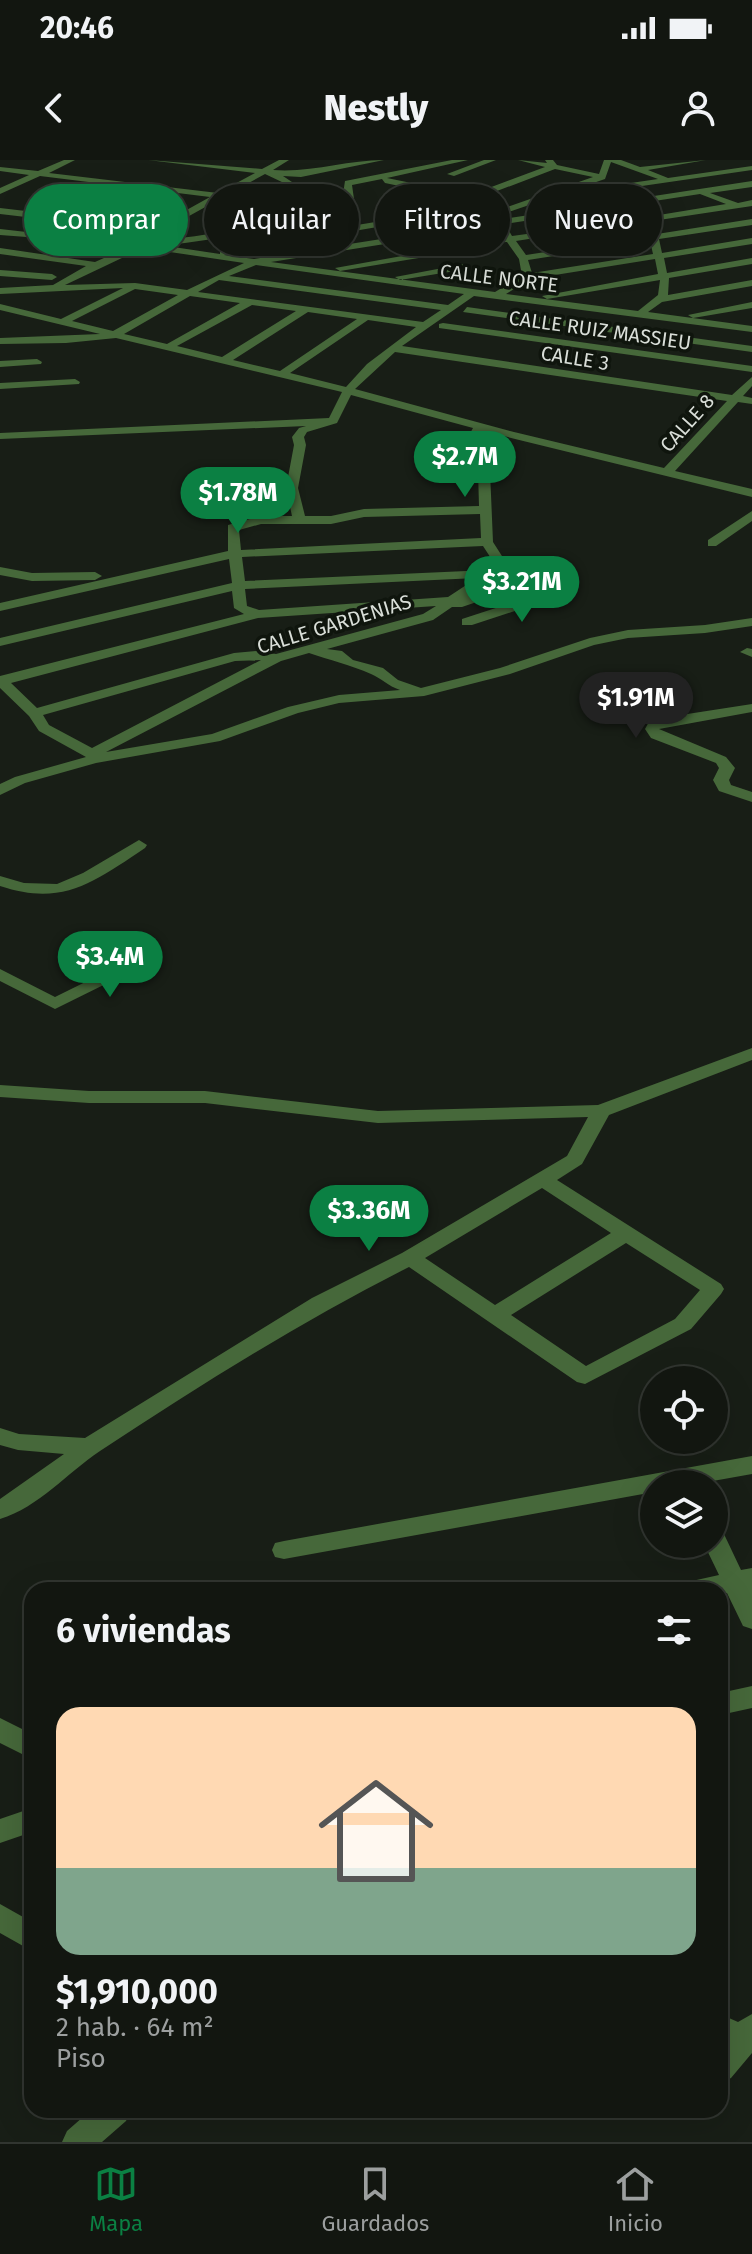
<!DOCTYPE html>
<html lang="es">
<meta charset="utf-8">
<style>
:root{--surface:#121610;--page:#1f231e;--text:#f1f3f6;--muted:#9c9f9f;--line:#313530;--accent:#0b8043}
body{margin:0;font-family:"Fira Sans",sans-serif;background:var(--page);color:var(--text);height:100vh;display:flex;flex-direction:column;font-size:30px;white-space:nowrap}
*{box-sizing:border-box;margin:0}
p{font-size:26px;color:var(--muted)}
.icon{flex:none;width:44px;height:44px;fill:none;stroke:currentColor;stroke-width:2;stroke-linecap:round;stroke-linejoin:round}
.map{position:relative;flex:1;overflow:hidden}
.panel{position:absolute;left:24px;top:1422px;width:704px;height:536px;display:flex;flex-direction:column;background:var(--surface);border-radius:24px;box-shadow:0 8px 32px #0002,0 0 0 2px var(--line)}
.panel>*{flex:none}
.hud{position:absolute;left:24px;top:24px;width:704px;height:72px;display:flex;gap:16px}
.controls{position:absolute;left:640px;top:1206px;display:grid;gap:16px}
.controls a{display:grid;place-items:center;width:88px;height:88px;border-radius:50%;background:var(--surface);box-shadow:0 8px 32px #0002,0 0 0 2px var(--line);font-size:40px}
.price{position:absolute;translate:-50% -68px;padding:0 18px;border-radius:28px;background:var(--accent);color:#fff;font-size:26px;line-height:52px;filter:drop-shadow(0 2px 4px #0008)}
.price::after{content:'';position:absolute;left:50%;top:48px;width:24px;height:18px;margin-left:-12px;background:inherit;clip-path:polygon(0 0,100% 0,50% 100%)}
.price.active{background:#222;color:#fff}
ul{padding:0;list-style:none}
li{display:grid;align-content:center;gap:16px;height:424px;padding:0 32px}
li+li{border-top:2px solid var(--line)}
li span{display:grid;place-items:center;height:248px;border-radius:24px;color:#555}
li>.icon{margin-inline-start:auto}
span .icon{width:144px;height:144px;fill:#fffc;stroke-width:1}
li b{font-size:34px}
h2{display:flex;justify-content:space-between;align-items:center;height:96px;padding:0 32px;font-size:34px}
.chip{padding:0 28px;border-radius:36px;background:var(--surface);box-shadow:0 8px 32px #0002,0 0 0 2px var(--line);font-size:28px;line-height:72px}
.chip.active{background:var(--accent);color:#fff}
.status{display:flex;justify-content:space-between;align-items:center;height:56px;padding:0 40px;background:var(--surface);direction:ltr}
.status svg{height:22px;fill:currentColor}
header{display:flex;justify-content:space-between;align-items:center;height:104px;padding:0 32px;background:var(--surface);font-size:36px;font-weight:800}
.tabs{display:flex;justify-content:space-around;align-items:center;height:112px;border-top:2px solid var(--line);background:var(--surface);font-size:22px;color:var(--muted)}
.tabs a{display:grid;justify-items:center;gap:4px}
.tabs .active{color:var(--accent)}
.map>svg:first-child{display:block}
</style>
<div class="status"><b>20:46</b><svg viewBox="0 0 49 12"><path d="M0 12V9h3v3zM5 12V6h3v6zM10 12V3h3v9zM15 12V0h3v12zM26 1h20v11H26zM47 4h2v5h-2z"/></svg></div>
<header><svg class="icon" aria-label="back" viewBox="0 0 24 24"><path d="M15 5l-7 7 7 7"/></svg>Nestly<svg class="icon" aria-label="person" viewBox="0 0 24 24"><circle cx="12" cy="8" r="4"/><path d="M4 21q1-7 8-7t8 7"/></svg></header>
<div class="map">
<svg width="752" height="1982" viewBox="0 0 752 1982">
<rect width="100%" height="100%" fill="#181e16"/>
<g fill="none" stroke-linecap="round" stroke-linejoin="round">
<!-- minor -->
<path fill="#46683a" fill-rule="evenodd" d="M 64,0 L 75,0 L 49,13 L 218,33 L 255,13 L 148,0 L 262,9 L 279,0 L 289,0 L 273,10 C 311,13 346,0 384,0 L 301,17 L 283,16 L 292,22 L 294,53 C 251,73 208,82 160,85 L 220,94 L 220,90 C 262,82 319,84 347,46 L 343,34 L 345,21 L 452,0 L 468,0 L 387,18 L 470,35 L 545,7 L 518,0 L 547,3 L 545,0 L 553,0 L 557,5 L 599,14 L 604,0 L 621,0 L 640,7 L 706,0 L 648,10 L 668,18 L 752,6 L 752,10 L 580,35 L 583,30 L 658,19 L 611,2 L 605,19 L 503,54 L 503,59 L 752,21 L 752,27 L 710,33 L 738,43 L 752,40 L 752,46 L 659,60 L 655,64 L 657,74 L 752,59 L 752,65 L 659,79 L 662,93 L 752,78 L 752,84 L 664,98 L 667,113 L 752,98 L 752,104 L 669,118 L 668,135 L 752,120 L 752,126 L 662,142 L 648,152 L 752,166 L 752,172 L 474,136 L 402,186 L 732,235 L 752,217 L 752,226 L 743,236 L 752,238 L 752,244 L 738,242 L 675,311 L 752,329 L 752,337 L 483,271 L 479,279 L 490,311 L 493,382 L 509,407 L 469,436 L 513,421 L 523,421 L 523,427 L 515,429 L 523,446 L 521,449 L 472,465 L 462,465 L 462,459 L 508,444 L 503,433 L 462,447 L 452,447 L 433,460 L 327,489 L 342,491 L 353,500 L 383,508 L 398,520 L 421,528 L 500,508 L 590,478 L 628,470 L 705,465 L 752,458 L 752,466 L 705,473 L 628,478 L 594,485 L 510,514 L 424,536 L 339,543 L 298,553 L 220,581 L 96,603 L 25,623 L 0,635 L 0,624 L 15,617 L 86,597 L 39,571 L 29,556 L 0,528 L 0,516 L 244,454 L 234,448 L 232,431 L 0,486 L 0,478 L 232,423 L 229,399 L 0,451 L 0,443 L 228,391 L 228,365 L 261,356 L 292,356 L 286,328 L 294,285 L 292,277 L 299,268 L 306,266 L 0,279 L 0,273 L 329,258 L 342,232 L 116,178 L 66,183 L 0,184 L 0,178 L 100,174 L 0,150 L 0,144 L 61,159 L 123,128 L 0,134 L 0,128 L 53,125 L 86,106 L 0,94 L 0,88 L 95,102 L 133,85 L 0,75 L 0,69 L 71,77 L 145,80 L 150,76 L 120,68 L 0,54 L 0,48 L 120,62 L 155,71 L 165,62 L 210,37 L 40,16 L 0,34 L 0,28 L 29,15 L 0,11 L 0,7 L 38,11 ZM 555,9 L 593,17 L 496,51 L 495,62 L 503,77 L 448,81 L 453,84 L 507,82 L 519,99 L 522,116 L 495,132 L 271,102 L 448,74 L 445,69 L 254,99 L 224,95 C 269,88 327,86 355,46 L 352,25 L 382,19 L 385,23 L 462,39 L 430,53 L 351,66 L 354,71 L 436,57 L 442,52 ZM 265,14 L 284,23 L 287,50 C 244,70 203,77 156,80 L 171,66 ZM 700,34 L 726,44 L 653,56 L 646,64 L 649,76 L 526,95 L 516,81 L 611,66 L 607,63 L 512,76 L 505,64 ZM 650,81 L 653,94 L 532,113 L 528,100 ZM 143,88 L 244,103 L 187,130 L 135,123 L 65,125 ZM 655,99 L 658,114 L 542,136 L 547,139 L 660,120 L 658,135 L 638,151 L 506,134 L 530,119 ZM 256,105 L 464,134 L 448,145 L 229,116 ZM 219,120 L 441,150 L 423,162 L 198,132 ZM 135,129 L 178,135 L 113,171 L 72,161 ZM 190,136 L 240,143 L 167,184 L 124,174 ZM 252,145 L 296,151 L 222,197 L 177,186 ZM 308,152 L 357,159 L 280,211 L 233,200 ZM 368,160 L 416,167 L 367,204 L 346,227 L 290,213 ZM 395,192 L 727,241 L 664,308 L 514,272 L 355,229 ZM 351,235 L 473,268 L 467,279 L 478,311 L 479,346 L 364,349 L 331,356 L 305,356 L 298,328 L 306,285 L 304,277 L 307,272 L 337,263 ZM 480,354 L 481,378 L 241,390 L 239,370 L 261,364 L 331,364 L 364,357 ZM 483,386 L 496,406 L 489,410 L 245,421 L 242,397 ZM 477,418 L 448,437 L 259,450 L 247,446 L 245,429 ZM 436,446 L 423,454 L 276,494 L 256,491 L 234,493 L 37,548 L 11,523 L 258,458 ZM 309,493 C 329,500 351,505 371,514 C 381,518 388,526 400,530 L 339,535 L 288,547 L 212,574 L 106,592 L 281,501 ZM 261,500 L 92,588 L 49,565 L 43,555 L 235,501 Z
M 484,0 L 496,0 L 454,16 L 447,14 Z
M 382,42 L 418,49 L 422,52 L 418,55 L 379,47 Z
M 458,86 L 461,91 L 340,111 L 335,108 Z
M 464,104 L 467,109 L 400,120 L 395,117 Z
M 0,110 L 52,114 L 57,117 L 52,120 L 0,116 Z
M 752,142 L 752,148 L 693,158 L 688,155 Z
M 467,147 L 752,186 L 752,192 L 463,152 Z
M 443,163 L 752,206 L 752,212 L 439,168 L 439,164 Z
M 37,199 L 42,202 L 41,204 L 0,207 L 0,201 Z
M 75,219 L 80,222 L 79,224 L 0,229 L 0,223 Z
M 752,351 L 752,361 L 716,386 L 708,386 L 708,380 Z
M 0,407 L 32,413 L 95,412 L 102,416 L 95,420 L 32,421 L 0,415 Z
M 747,488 L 752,489 L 752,497 L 740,492 Z
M 752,544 L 752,552 L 659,569 L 726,597 L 735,608 L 729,620 L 731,625 L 752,632 L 752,642 L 719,631 L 713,620 L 719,608 L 716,603 L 651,578 L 645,569 L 650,560 L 655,559 Z
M 139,680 L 147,685 L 145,688 C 94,722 63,747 0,726 L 0,716 L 24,723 L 57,724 L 83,713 Z
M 146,792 L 152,793 L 155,797 L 152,801 L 55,849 L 0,821 L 0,809 L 55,837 Z
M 752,888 L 752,900 L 609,955 L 582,1004 L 557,1020 L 721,1124 L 724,1129 L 721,1134 L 691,1169 L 585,1224 L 577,1222 L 409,1107 C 302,1161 200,1225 100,1291 C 67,1313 39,1347 0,1359 L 0,1339 L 64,1294 L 18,1290 L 0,1285 L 0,1268 L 19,1274 L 85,1278 L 312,1138 L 402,1093 L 567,996 L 588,957 L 378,963 L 205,943 L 89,943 L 0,937 L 0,925 L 89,931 L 205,931 L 378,951 L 598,945 ZM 542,1028 L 611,1073 L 495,1145 L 425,1098 ZM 626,1083 L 700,1130 L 675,1159 L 586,1206 L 511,1155 Z
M 752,1296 L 752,1314 L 696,1324 L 654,1324 L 654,1332 L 284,1399 L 275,1397 L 272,1390 L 275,1383 L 284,1381 Z
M 714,1370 L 723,1372 L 741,1410 L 752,1408 L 752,1469 L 743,1466 L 727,1433 L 679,1430 L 683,1423 L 719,1415 L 704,1384 L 714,1384 Z
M 752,1526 L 752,1548 L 720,1555 L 720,1533 Z
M 0,1558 L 32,1574 L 32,1599 L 0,1583 Z
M 32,1648 L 32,1672 L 0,1683 L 0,1659 Z
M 0,1744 L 32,1762 L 32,1791 L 0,1773 Z
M 720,1854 L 738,1862 L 752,1854 L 752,1893 L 731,1918 L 720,1923 Z
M 91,1950 L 131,1950 L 126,1961 L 102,1982 L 62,1982 L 67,1971 Z"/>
</g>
<g text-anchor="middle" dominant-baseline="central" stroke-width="7" stroke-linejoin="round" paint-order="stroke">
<!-- far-street labels -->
<g font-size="20" fill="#d9ded8" stroke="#0f150d">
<text transform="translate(499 118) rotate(7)">CALLE NORTE</text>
<text transform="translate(600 170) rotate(8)">CALLE RUIZ MASSIEU</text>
<text transform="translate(575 198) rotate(9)">CALLE 3</text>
<text transform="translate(687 263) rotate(-48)">CALLE 8</text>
<text transform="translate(334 464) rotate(-17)">CALLE GARDENIAS</text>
</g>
</g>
</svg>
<div class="controls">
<a><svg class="icon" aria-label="locate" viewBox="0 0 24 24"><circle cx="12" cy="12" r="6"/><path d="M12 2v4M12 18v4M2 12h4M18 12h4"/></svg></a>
<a><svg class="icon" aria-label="layers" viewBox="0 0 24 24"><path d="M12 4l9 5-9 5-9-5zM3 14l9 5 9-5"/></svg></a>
</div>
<b class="price" style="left:465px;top:339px">$2.7M</b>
<b class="price" style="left:238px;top:375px">$1.78M</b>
<b class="price" style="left:522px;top:464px">$3.21M</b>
<b class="price active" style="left:636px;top:580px">$1.91M</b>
<b class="price" style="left:110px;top:839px">$3.4M</b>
<b class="price" style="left:369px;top:1093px">$3.36M</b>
<div class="hud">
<a class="chip active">Comprar</a>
<a class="chip">Alquilar</a>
<a class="chip">Filtros</a>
<a class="chip">Nuevo</a>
</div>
<section class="panel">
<h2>6 viviendas<svg class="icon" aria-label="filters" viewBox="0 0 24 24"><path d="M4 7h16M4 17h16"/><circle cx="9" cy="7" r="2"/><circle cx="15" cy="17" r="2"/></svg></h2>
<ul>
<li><span style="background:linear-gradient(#ffd9b3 65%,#7fa58c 0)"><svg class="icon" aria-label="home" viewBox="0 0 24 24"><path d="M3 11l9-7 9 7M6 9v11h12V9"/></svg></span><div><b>$1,910,000</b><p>2 hab. · 64 m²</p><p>Piso</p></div></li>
</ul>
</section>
</div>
<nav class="tabs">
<a class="active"><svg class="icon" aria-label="map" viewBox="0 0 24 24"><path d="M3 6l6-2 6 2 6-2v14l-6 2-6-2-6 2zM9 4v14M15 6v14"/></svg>Mapa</a>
<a><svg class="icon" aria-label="saved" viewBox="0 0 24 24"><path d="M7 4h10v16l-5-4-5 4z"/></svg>Guardados</a>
<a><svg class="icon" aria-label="home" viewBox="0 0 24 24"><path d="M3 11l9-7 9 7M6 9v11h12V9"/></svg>Inicio</a>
</nav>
